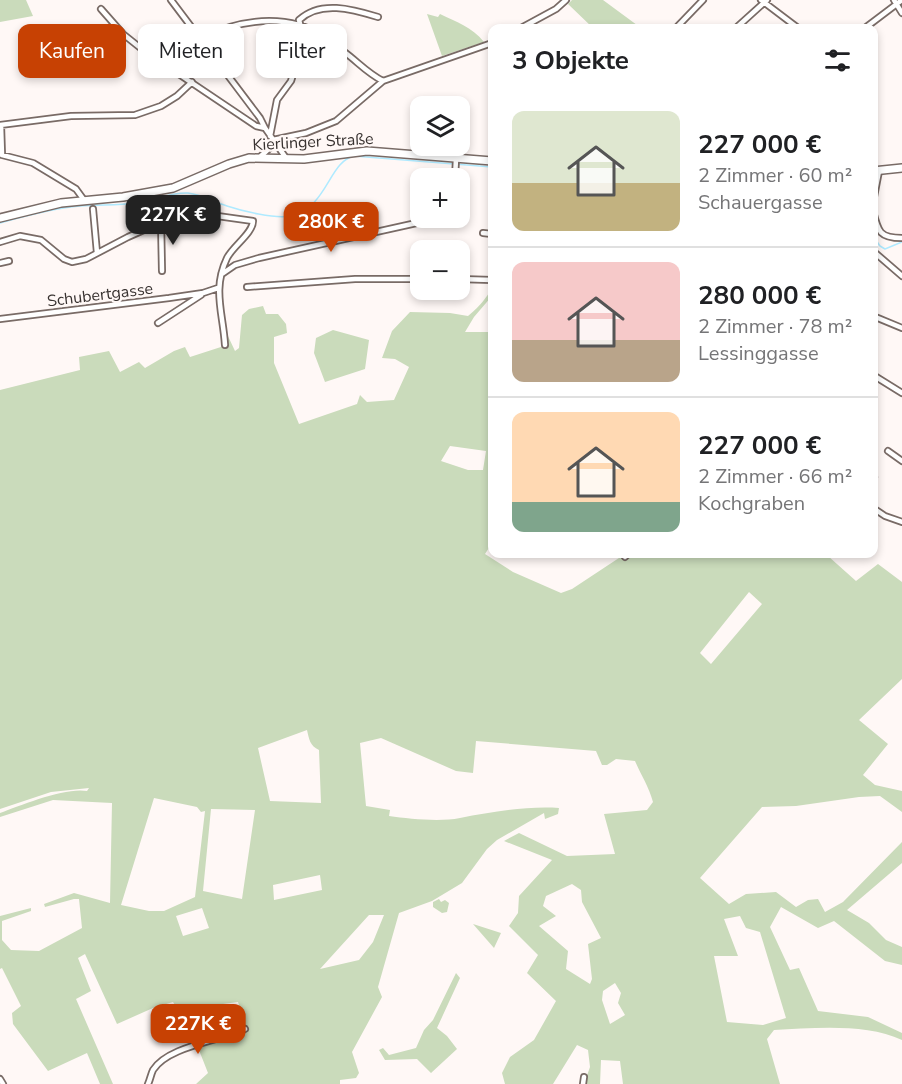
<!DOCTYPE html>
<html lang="de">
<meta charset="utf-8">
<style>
:root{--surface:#fff;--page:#f6f6f6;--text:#202124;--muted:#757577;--line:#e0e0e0;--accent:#c74103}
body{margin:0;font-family:"Nunito Sans",sans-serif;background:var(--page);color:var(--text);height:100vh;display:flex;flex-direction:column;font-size:22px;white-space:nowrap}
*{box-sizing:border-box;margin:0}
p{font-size:20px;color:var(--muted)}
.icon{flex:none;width:33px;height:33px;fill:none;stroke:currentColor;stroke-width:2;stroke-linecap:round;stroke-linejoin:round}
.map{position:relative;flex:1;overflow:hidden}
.drawer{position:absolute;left:488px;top:24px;width:390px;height:534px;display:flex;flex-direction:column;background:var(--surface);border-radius:12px;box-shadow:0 3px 9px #0003}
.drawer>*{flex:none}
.guide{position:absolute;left:18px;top:24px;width:380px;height:54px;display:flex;gap:12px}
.tools{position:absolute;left:410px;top:96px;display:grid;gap:12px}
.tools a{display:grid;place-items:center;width:60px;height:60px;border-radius:12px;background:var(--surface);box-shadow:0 3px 9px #0003;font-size:30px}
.price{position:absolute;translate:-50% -51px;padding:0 14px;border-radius:12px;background:var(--accent);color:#fff;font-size:20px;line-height:39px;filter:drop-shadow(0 2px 3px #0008)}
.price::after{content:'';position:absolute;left:50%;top:36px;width:18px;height:14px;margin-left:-9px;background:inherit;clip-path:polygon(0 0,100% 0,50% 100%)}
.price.active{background:#222;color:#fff}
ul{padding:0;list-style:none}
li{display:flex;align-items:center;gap:18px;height:150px;padding:0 24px}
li+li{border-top:2px solid var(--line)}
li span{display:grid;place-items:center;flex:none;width:168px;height:120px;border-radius:12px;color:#555}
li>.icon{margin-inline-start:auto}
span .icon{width:72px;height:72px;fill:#fffc;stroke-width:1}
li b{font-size:26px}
h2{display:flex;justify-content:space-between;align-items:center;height:72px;padding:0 24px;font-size:26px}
.pill{padding:0 21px;border-radius:12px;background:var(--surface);box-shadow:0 3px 9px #0003;font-size:21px;line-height:54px}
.pill.active{background:var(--accent);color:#fff}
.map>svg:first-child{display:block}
</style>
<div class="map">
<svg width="902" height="1084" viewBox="0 0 902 1084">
<rect width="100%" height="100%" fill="#fff8f6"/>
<!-- green -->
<path fill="#cadbbb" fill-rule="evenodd" d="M 0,0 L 26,0 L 33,16 L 0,22 Z
M 572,0 L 603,0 L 641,28 L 593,28 L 568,4 Z
M 427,14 L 438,17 L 440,14 C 457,22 472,27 484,42 L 442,56 Z
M 492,286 L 492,296 L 474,317 L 465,332 L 492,332 L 492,543 L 485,554 L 513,572 L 561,593 L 572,589 L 625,554 L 798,554 L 802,557 L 806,554 L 830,554 L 828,556 L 856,581 L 878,564 L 902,582 L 902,679 L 859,720 L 888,744 L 863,775 L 875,785 L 902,791 L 902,812 L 880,796 L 859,797 L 796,806 L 762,807 L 700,878 L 729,904 L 746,894 L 776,892 L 796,907 L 808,900 L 818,899 L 825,912 L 843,902 L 902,842 L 902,863 L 847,910 L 869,923 L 886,940 L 902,947 L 902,965 L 885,961 L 834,921 L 818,928 L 781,907 L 770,927 L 790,970 L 799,968 L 818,1011 L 868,1017 L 902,1033 L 902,1040 C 866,1023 814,1028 774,1030 L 767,1039 L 780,1084 L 623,1084 L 620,1061 L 601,1060 L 600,1084 L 584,1084 L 590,1067 L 588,1050 L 577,1045 L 553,1084 L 505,1084 L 502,1073 L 510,1057 L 534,1040 L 556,1001 L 527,973 L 538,955 L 509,926 L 518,913 L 519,896 L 552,860 L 504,841 L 519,833 L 567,856 L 615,854 L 604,814 L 647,810 L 653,802 C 649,787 641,775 635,761 L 616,759 L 607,765 L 602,765 L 596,751 L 476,741 L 473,773 L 456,771 L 381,738 L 360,743 L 366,806 L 390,810 L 389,816 C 410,819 440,822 460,818 C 492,812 525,806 559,808 L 558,814 L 545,819 L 544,813 L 497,840 L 487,849 L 462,883 L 432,901 L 399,913 L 378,987 L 382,997 L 352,1052 L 359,1073 L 356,1078 L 340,1080 L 340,1084 L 196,1084 L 208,1073 L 197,1045 L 247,1032 L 238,1002 L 178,1010 L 173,1002 L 153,1008 L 117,1024 L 85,954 L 78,958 L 91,991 L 76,999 L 113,1084 L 100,1084 L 87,1053 L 48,1071 L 13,1024 L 12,1013 L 21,1006 L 2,968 L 0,969 L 0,916 L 31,908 L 31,911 L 2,921 L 2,940 L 11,950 L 39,951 L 82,928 L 79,899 L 74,899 L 45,907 L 44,904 L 74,893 L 110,903 L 112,803 L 53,800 L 0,817 L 0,813 C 21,805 66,787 87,791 L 89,788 L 51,792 L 0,809 L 0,390 L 80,370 L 79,357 L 109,351 L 120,372 L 139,362 L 145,368 L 174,351 L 185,347 L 190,357 L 224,346 L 227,334 L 235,351 L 239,348 L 242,315 L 249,309 L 263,306 L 266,314 L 278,314 L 286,324 L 287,333 L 274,337 L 274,363 L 299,424 L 357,404 L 360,395 L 367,402 L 394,400 L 409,367 L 395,359 L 382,358 L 392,331 L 410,312 L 450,313 L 468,316 C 476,310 490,295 492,286 ZM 450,446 L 486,451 L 483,470 L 468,470 L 441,461 ZM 749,592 L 762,604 L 711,664 L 700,653 ZM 307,730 C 309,739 310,746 319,750 L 321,803 L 270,801 L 258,748 ZM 154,798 L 197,807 L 201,812 L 205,811 L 195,897 L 164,911 L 149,911 L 121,905 ZM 211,809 L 255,810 L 242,899 L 203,891 ZM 320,875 L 322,890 L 274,900 L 273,885 ZM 572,884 L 581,890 L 582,902 L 601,938 L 588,944 L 592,979 L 590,984 L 566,969 L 568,951 L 539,926 L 556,916 L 543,906 L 546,896 ZM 202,908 L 209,928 L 183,936 L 176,916 ZM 369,915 L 384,915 L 373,942 L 359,960 L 320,969 ZM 740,916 L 746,928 L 760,932 L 786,1018 L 763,1025 L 727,1022 L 714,956 L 738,956 L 724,919 ZM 615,983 L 621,993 L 618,1003 L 625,1015 L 610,1024 L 602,1000 L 603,991 Z
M 333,330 L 369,340 L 365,369 L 325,382 L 314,353 L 316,338 Z
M 439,899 L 441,902 L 445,900 L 449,903 L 447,912 L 442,913 L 433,907 L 433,902 Z
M 473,924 L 501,933 L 494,948 Z
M 456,973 L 460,978 L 437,1028 L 447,1036 L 457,1049 L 431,1073 L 417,1059 L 385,1060 L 379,1050 L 383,1048 L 389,1055 L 416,1048 L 424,1030 L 433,1020 Z"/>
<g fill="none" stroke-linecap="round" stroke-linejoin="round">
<!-- stream -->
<path stroke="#afeaff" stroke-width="1.5" d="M 0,223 C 25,216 54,208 80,206 C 98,204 117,206 135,203 C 152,201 171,192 188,193 C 203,195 214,202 227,206 C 242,211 275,219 290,216 C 328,208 328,162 354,156 L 492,167
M 873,236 L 880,246 L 885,249 L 902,242"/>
<defs>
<path id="minor" d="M 171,0 L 260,118 L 265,128 L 286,158
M 761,0 L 798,28
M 894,0 L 902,13
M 101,9 L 123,34 L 143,50 L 256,126 L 265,128
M 521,28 L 556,9 L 566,0
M 676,28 L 703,0
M 736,28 L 767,0
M 865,28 L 902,0
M 201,38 C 231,24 266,16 299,25 C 315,29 330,41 343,51 C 357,61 367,73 383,81
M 31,68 C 74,65 87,59 123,34
M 0,125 L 71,116 L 135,115 L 161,106 L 177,96 L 192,82
M 1,125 L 2,155 L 33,163 L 76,189 L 84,200
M 270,136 L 277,100 L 291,81 L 299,55 L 302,31 L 299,20 C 320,0 352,9 378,17
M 273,140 L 306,133 L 336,121 L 383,81 L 492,43
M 260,157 L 275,143
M 455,178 L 456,159
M 873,202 L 879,171
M 93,209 L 97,253
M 873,211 C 878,231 879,238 902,238
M 161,221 L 162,271
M 483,233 L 492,234
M 0,242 L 20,236 L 41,240 L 64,259 L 72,262 L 86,259 L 128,237 L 182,213 L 196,213 L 253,221 C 253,233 233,246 227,258 C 212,289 223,313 225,345
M 873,251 L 902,276
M 0,263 L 9,261
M 222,274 L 235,265 L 259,258 L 421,222 L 429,218
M 459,279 L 492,280
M 247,287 L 355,279 L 420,279
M 873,316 L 902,328
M 0,319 L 169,298 L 203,293 L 218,288
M 158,323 L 201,295
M 873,375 L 902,393
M 888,451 L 902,461
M 873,478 L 874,477
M 873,508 L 885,516 L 902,522
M 625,557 L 628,554
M 0,1079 L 3,1084
M 148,1084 C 150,1080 151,1074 153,1070 C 168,1046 220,1041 245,1029
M 583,1084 L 584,1077"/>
<path id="primary" d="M 873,171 L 902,168
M 0,218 L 61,203 L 123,197 L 173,188 L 229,164 L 249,158 L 304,159 L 367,151 L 492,161"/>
</defs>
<!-- minor casing -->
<use href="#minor" stroke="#796b66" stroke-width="8"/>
<!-- primary casing -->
<use href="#primary" stroke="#796b66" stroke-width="10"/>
<!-- minor -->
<use href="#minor" stroke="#fff" stroke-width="4.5"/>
<!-- primary -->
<use href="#primary" stroke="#fff" stroke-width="7"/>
</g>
<g text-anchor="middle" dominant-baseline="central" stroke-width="4.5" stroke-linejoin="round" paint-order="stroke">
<!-- street labels -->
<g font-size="16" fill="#383230" stroke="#fff8f6">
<text transform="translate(313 142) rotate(-3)">Kierlinger Straße</text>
<text transform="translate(100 295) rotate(-7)">Schubertgasse</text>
</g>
</g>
</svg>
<div class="tools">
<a><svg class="icon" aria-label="layers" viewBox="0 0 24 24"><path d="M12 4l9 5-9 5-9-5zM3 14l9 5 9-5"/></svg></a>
<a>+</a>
<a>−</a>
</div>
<b class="price active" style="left:173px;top:246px">227K €</b>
<b class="price" style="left:331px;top:253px">280K €</b>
<b class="price" style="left:198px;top:1055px">227K €</b>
<div class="guide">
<a class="pill active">Kaufen</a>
<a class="pill">Mieten</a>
<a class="pill">Filter</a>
</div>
<section class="drawer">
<h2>3 Objekte<svg class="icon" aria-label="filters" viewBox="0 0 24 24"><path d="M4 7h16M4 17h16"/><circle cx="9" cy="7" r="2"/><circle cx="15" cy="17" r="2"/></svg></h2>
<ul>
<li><span style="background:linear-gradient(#dfe7d0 60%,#c2b280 0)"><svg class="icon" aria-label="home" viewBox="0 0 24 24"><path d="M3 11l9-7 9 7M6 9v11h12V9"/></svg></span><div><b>227 000 €</b><p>2 Zimmer · 60 m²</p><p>Schauergasse</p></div></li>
<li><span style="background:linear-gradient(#f6c9c9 65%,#b9a48a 0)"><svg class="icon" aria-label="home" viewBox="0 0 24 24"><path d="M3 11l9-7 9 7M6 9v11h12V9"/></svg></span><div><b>280 000 €</b><p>2 Zimmer · 78 m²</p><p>Lessinggasse</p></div></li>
<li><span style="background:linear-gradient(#ffd9b3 75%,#7fa58c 0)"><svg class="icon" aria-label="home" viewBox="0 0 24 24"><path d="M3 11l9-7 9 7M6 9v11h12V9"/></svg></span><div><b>227 000 €</b><p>2 Zimmer · 66 m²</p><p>Kochgraben</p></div></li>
</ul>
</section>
</div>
